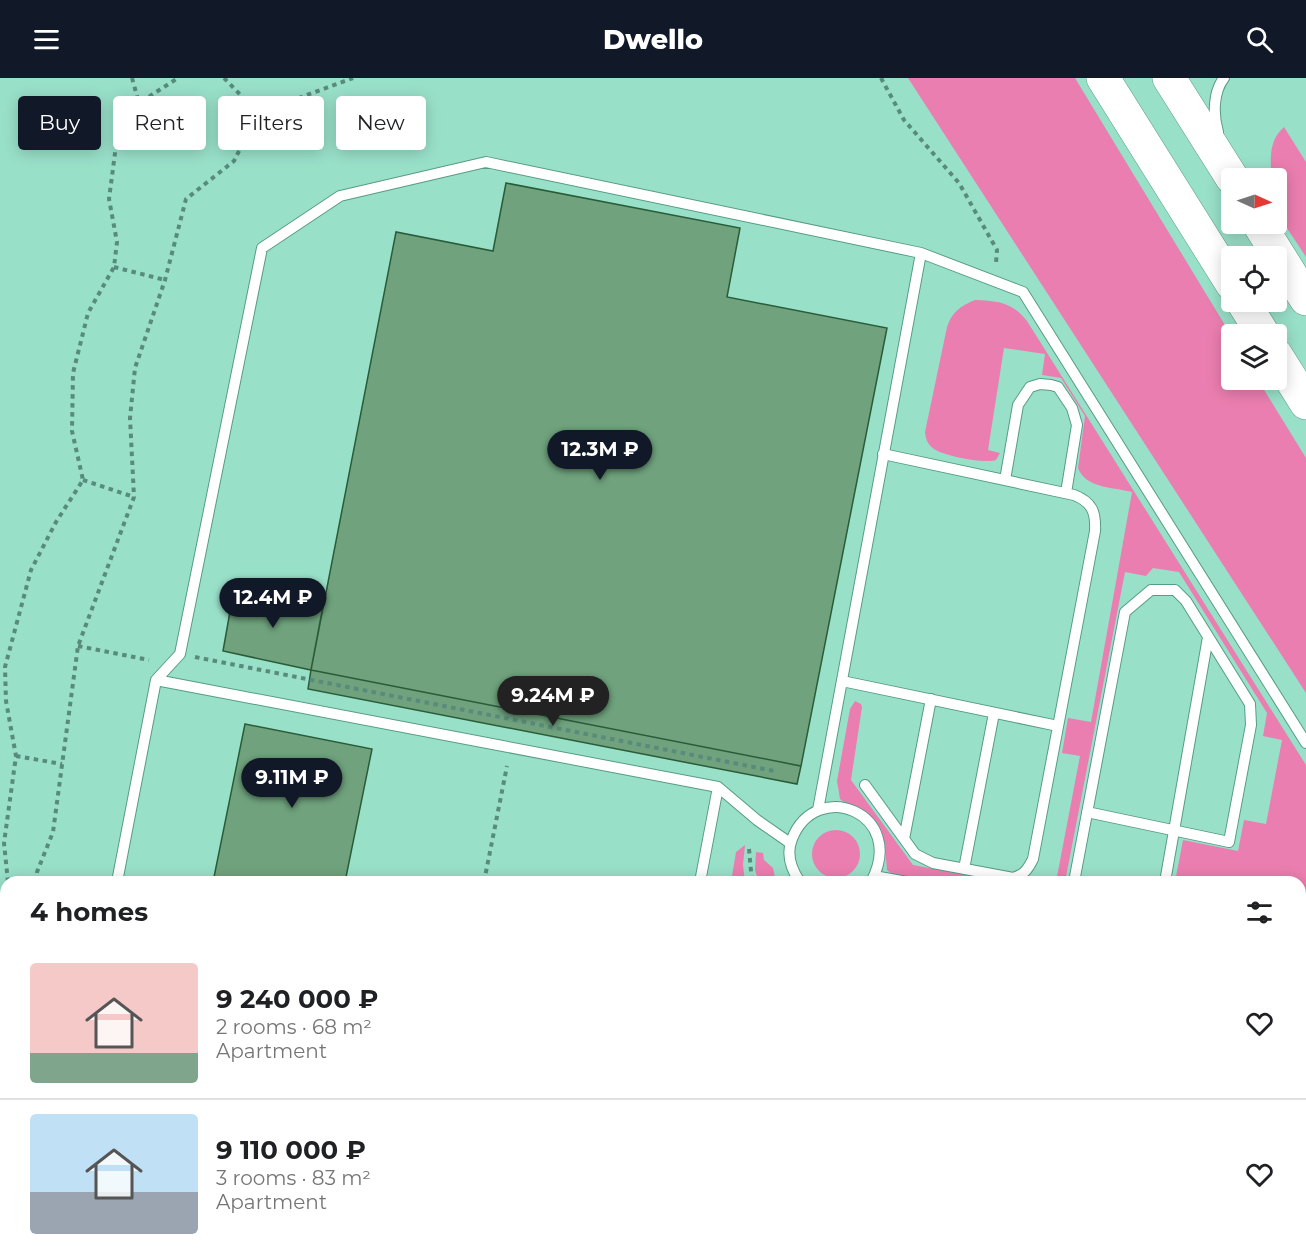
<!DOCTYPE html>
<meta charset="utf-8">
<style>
:root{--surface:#fff;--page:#f2f2f2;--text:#202124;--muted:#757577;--line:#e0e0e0;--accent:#111827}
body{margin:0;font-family:Montserrat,sans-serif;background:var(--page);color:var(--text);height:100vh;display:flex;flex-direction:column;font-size:22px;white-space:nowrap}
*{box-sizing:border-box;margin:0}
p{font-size:20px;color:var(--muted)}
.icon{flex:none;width:33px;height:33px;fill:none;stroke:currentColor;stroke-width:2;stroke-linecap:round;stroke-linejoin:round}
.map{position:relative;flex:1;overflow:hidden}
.panel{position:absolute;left:0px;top:798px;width:1306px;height:384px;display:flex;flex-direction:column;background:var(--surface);border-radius:18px 18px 0 0;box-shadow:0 3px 15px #0003}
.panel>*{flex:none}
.guide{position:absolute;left:18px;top:18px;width:600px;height:54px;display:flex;gap:12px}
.needle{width:39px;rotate:93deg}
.fabs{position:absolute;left:1221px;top:90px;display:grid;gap:12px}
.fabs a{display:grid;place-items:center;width:66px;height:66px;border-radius:6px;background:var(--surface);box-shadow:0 3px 15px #0003;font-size:30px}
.price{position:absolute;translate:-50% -51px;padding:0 14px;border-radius:21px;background:var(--accent);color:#fff;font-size:20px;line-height:39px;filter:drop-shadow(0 2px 3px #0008)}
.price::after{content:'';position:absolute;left:50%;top:36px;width:18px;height:14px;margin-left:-9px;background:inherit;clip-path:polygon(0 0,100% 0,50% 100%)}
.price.on{background:#222;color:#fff}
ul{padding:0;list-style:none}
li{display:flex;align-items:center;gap:18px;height:150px;padding:0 30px}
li+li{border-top:2px solid var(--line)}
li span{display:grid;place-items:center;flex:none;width:168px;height:120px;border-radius:6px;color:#555}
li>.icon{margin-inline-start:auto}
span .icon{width:72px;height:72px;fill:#fffc;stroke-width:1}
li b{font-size:26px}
h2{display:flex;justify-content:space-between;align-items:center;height:72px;padding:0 30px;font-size:26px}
.chip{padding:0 21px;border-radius:6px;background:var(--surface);box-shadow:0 3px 15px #0003;font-size:21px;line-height:54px}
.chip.on{background:var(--accent);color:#fff}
header{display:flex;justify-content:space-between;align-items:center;height:78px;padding:0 30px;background:var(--accent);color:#fff;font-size:27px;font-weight:800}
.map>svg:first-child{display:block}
</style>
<header><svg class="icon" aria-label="menu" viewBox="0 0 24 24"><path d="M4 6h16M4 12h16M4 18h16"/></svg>Dwello<svg class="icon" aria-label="search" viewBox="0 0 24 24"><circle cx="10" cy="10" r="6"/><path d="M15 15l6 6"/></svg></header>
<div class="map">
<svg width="1306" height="1182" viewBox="0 0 1306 1182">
<rect width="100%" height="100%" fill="#99e0c9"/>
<!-- green -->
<path fill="#eb7eb0" d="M 908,0 L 1075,0 L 1231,257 L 1232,302 L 1258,302 L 1306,380 L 1306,615 Z
M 1284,49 L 1306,84 L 1306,179 L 1283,144 L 1277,128 L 1276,100 L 1271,100 C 1271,81 1268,63 1284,49 Z
M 975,222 C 998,223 1012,224 1027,243 L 1306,687 L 1306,1182 L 1103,1182 L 1105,1176 L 1300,1176 L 1300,804 L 1175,804 L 1183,762 L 1238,773 L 1244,742 L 1266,746 L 1282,662 L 1263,658 L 1267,635 L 1179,494 L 1153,490 L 1146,498 L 1125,494 L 1065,804 L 1056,804 L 1080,678 L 1062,675 L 1068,640 L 1091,644 L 1132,414 C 1114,409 1086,411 1078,390 L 1085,338 L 1061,300 L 1042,297 L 1045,276 L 1004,270 L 988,372 L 1000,375 L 996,382 C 985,386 944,378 934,371 C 927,366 926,361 925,354 L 947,249 C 952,234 960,228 975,222 Z
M 855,623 L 861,626 L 862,629 L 851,702 L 913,787 L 1003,804 C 978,804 905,809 887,792 L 885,769 L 881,755 L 840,721 L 837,703 L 850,631 Z
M812 776a24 24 0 1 1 48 0a24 24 0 1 1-48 0Z
M 745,767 L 743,787 L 745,804 L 731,804 L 736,774 Z
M 756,774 L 763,775 L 764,782 L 773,790 L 776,804 L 759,804 L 755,792 Z
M 24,1176 L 187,1176 L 216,1182 L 25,1182 Z
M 303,1176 L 386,1176 L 385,1182 L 329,1182 Z
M 413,1176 L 510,1176 L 543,1182 L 412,1182 Z"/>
<!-- building -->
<path fill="#6fa27d" stroke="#2a5c3a" stroke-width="1.5" d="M 506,105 L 740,150 L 727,219 L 887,250 L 801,688 L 311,592 L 396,154 L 493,173 Z
M 234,511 L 323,528 L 311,592 L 223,573 Z
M 311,592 L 801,688 L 797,706 L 308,611 Z
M 245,646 L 372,671 L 345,804 L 213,804 Z"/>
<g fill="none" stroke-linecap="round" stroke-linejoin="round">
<defs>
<path id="service" d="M 1218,54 C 1213,37 1213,14 1224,0
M 921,175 L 1023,214 L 1306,665
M 1005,402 L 1018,327 L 1030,309 L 1040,306 L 1051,307 L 1058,309 L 1072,330 L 1077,347 L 1066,415
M 156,602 L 718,709 L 757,742 L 790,765
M 842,603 L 1058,648
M 865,707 L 915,776 L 933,785 L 1013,800 C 1024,797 1028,791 1033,781 L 1095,453 C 1096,434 1092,424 1074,417 L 883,376
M 904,761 L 931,621
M 964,791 L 994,635
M 874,798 L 907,804
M 117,804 L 156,602 L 180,576 L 262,170 L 340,118 L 486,84 L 921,175 L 818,732
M 700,804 L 718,709
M 800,804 C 791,791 786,776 792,761 C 816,699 908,735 871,804
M 1074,804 L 1125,534 L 1151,512 L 1175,512 L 1186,523 L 1250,626 L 1251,647 L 1229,764 L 1087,734
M 1165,804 L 1208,559
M 0,1108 L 6,1111
M 9,1176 L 9,1182
M 237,1176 L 266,1182
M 598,1176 L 630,1182
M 703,1182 L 705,1176
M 742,1182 L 743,1176
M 791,1182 L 792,1176
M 973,1182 L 974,1176
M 1002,1182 L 1003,1176
M 1092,1182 L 1093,1176"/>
<path id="primary" d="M 1103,0 L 1232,206
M 1169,0 L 1232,100
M 1259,146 L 1306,221
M 1243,224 L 1263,256
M 1276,277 L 1306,325"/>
</defs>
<!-- service casing -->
<use href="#service" stroke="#569c87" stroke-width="12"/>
<!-- primary casing -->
<use href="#primary" stroke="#569c87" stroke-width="34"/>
<!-- path -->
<path stroke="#588b7b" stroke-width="4" stroke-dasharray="4.5 4.5" stroke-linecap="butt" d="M 132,0 L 139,25
M 224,0 L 258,35
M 881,0 L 904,42 L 959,105 L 997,172 L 996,185
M 114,189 L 165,202
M 83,402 L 134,419
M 78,568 L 149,582
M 195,579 L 774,693
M 16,678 L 62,686
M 749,771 L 752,804
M 8,804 L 4,765 L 16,678 L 6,623 L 5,589 L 31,492 L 56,444 L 83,402 L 72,353 L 73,295 L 88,235 L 114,189 L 117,164 L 109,121 L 117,60 L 139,25 L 178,0
M 36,804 L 37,794 L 53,754 L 78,568 L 134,419 L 130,340 L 135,290 L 165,202 L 186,121 L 234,83 L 258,35 L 353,0
M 484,804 L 507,688
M 6,837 L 3,864 L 6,868
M 408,1182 L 409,1176"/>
<!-- service -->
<use href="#service" stroke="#fff" stroke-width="10"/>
<!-- primary -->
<use href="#primary" stroke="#fff" stroke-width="33"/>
</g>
</svg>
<div class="fabs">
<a><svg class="needle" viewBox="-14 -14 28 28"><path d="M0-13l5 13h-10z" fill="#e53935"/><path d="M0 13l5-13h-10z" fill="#757577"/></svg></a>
<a><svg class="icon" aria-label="locate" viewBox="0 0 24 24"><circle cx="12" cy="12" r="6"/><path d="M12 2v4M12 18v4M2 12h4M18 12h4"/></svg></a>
<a><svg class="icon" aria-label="layers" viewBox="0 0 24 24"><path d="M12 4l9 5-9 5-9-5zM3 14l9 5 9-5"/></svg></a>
</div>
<b class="price" style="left:600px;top:403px">12.3M ₽</b>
<b class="price" style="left:273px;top:551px">12.4M ₽</b>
<b class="price on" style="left:553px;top:649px">9.24M ₽</b>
<b class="price" style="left:292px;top:731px">9.11M ₽</b>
<div class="guide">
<a class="chip on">Buy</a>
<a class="chip">Rent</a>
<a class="chip">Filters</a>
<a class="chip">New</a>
</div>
<section class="panel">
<h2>4 homes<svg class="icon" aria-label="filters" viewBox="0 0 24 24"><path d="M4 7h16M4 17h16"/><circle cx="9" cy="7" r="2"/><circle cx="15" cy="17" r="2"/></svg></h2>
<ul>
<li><span style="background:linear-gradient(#f6c9c9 75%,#7fa58c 0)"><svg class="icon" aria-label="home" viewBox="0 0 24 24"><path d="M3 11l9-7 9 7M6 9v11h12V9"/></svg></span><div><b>9 240 000 ₽</b><p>2 rooms · 68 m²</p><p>Apartment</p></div><svg class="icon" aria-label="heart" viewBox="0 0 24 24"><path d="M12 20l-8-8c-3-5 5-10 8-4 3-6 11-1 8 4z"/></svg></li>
<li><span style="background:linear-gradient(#bfe0f5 65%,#9aa5b1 0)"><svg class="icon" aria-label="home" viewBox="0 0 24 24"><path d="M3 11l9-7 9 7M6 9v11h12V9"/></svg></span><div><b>9 110 000 ₽</b><p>3 rooms · 83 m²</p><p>Apartment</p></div><svg class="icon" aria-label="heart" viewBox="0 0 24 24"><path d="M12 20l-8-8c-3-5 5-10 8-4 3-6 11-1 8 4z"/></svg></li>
</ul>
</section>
</div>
